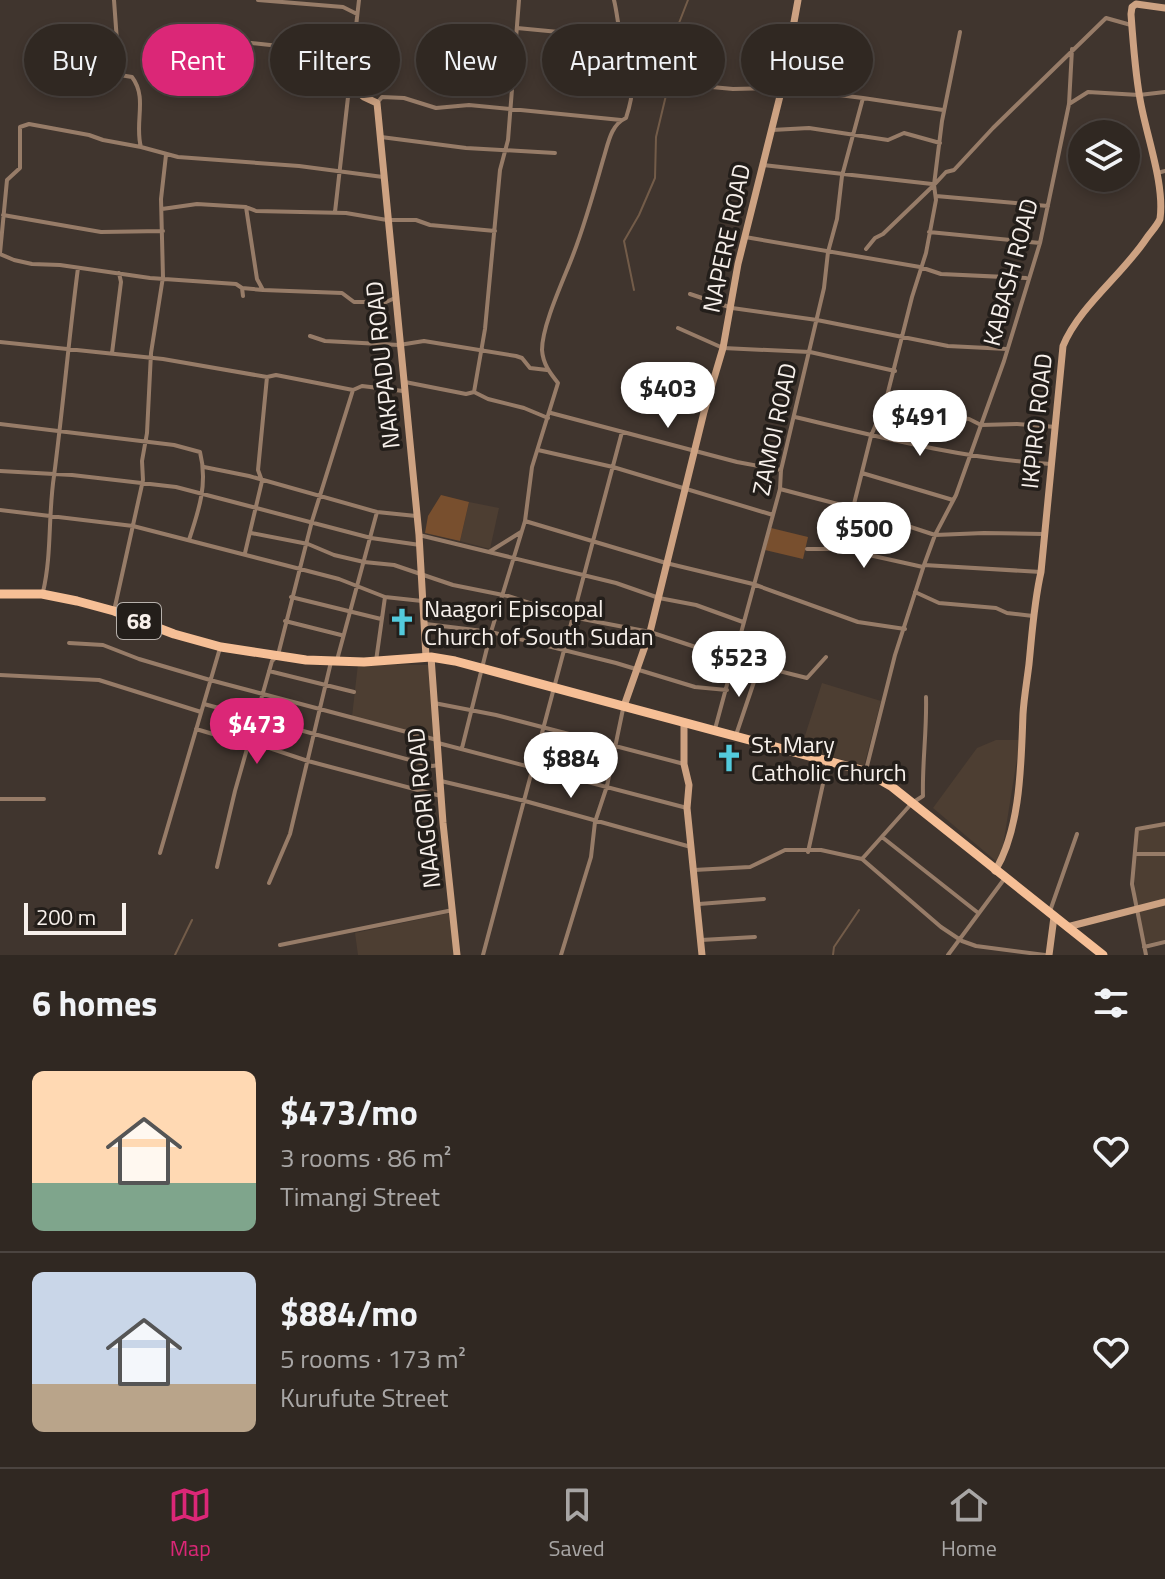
<!DOCTYPE html>
<meta charset="utf-8">
<style>
:root{--surface:#302822;--page:#3c342f;--text:#f1f3f6;--muted:#a8a6a5;--line:#4b4440;--accent:#db2777}
body{margin:0;font-family:"Titillium Web",sans-serif;background:var(--page);color:var(--text);height:100vh;display:flex;flex-direction:column;font-size:30px;white-space:nowrap}
*{box-sizing:border-box;margin:0}
p{font-size:26px;color:var(--muted)}
.icon{flex:none;width:44px;height:44px;fill:none;stroke:currentColor;stroke-width:2;stroke-linecap:round;stroke-linejoin:round}
.map{position:relative;height:955px;overflow:hidden}
.details{display:flex;flex-direction:column;background:var(--surface);flex:1}
.details>*{flex:none}
.guide{position:absolute;left:24px;top:24px;width:1118px;height:72px;display:flex;gap:16px}
.tools{position:absolute;left:1068px;top:120px;display:grid;gap:16px}
.tools a{display:grid;place-items:center;width:72px;height:72px;border-radius:50%;background:var(--surface);box-shadow:0 4px 12px #0003,0 0 0 2px var(--line);font-size:40px}
.scale{position:absolute;left:24px;bottom:20px;width:102px;box-sizing:border-box;padding-left:8px;border:4px solid #f7f0eb;border-top:0;font-size:22px;line-height:28px;white-space:nowrap;color:#f7f0eb;-webkit-text-stroke:6px #231e1a;paint-order:stroke}
.price{position:absolute;translate:-50% -68px;padding:0 18px;border-radius:28px;background:#fff;color:#222;font-size:26px;line-height:52px;filter:drop-shadow(0 2px 4px #0008)}
.price::after{content:'';position:absolute;left:50%;top:48px;width:24px;height:18px;margin-left:-12px;background:inherit;clip-path:polygon(0 0,100% 0,50% 100%)}
.price.active{background:var(--accent);color:#fff}
ul{padding:0;list-style:none}
li{display:flex;align-items:center;gap:24px;height:200px;padding:0 32px}
li+li{border-top:2px solid var(--line)}
li span{display:grid;place-items:center;flex:none;width:224px;height:160px;border-radius:12px;color:#555}
li>.icon{margin-inline-start:auto}
span .icon{width:96px;height:96px;fill:#fffc;stroke-width:1}
li b{font-size:34px}
h2{display:flex;justify-content:space-between;align-items:center;height:96px;padding:0 32px;font-size:34px}
.chip{padding:0 28px;border-radius:36px;background:var(--surface);box-shadow:0 4px 12px #0003,0 0 0 2px var(--line);font-size:28px;line-height:72px}
.chip.active{background:var(--accent);color:#fff}
.menu{display:flex;justify-content:space-around;align-items:center;height:112px;border-top:2px solid var(--line);background:var(--surface);font-size:22px;color:var(--muted)}
.menu a{display:grid;justify-items:center;gap:4px}
.menu .active{color:var(--accent)}
.map>svg:first-child{display:block}
</style>
<div class="map">
<svg width="1165" height="955" viewBox="0 0 1165 955">
<rect width="100%" height="100%" fill="#40352e"/>
<!-- built -->
<path fill="#4d3e32" d="M 469,502 L 499,508 L 490,549 L 460,541 Z
M 358,664 L 430,665 L 434,738 L 352,717 Z
M 822,683 L 881,701 L 864,766 L 801,748 Z
M 996,740 L 1020,740 L 1002,852 L 997,862 L 933,808 L 977,748 Z
M 1165,823 L 1165,899 L 1137,906 L 1133,868 L 1135,828 Z
M 1165,905 L 1165,940 L 1146,944 L 1137,912 Z
M 450,913 L 454,955 L 358,955 L 355,933 Z"/>
<!-- green -->
<path fill="#784f2e" d="M 441,495 L 469,502 L 460,541 L 425,533 L 428,516 Z
M 771,528 L 808,537 L 803,559 L 765,550 Z"/>
<g fill="none" stroke-linecap="round" stroke-linejoin="round">
<!-- stream -->
<path stroke="#735c49" stroke-width="2" d="M 634,290 L 624,241 L 639,215 L 655,178 L 656,137 L 674,62 L 679,23 L 688,0
M 175,955 L 192,920
M 833,955 L 834,947 L 859,910"/>
<!-- street -->
<path stroke="#977c68" stroke-width="4" d="M 114,0 L 119,69 L 120,75 L 132,77 C 148,98 134,123 141,147
M 258,0 L 343,7 L 357,14
M 517,28 L 621,38
M 251,43 L 353,54
M 289,46 L 292,67 L 288,84 L 349,94
M 690,85 L 733,89 L 782,88 L 863,98 L 842,176 L 837,219 L 828,252 L 824,288 L 781,470 L 780,489 L 715,729
M 863,98 L 943,110
M 377,103 L 382,97 L 404,98 L 436,108 L 469,105 L 621,120
M 1069,104 L 1088,92 L 1139,95 L 1165,92
M 772,130 L 809,128 L 888,140 L 904,133 L 940,143
M 381,137 L 466,148 L 555,153
M 763,165 L 932,184
M 1161,172 L 1165,171
M 936,196 L 1048,206
M 162,209 L 197,204 L 246,207
M 335,212 L 359,0
M 3,215 L 101,232 L 163,231
M 929,232 L 1040,243
M 745,237 L 920,267 L 941,274 L 1026,278
M 866,249 L 875,238 L 883,234 L 934,185 L 942,121 L 960,32
M 0,253 L 7,180 L 20,168 L 20,127 L 29,124 L 89,135 L 103,140 L 141,147 L 178,157 L 299,166 L 383,177
M 0,254 L 14,260 L 32,264 L 60,265 L 150,278 L 236,284 L 242,288 L 243,296
M 242,288 L 263,290 L 257,279 L 246,207 L 256,211 L 346,213 L 387,220 L 416,220 L 430,225 L 495,231
M 263,290 L 342,293 L 354,302 L 386,302 L 395,298
M 690,294 L 732,308 L 817,320 L 948,346 L 1007,349
M 678,328 L 723,348 L 810,352 L 895,371
M 310,336 L 325,341 L 399,345 L 424,341 L 516,356 L 522,358 L 530,368 L 547,370
M 0,342 L 163,359 L 267,377 L 276,375 L 353,390 L 362,386 L 403,391
M 112,353 L 121,282 L 119,273
M 405,382 L 466,394 L 474,392 L 488,399 L 524,408 L 548,418
M 474,392 L 485,329 L 500,170 L 508,140 L 519,0
M 886,400 L 939,415 L 969,419 L 981,425 L 1017,424 L 1056,427
M 551,413 L 737,462 L 781,470
M 795,417 C 879,437 964,459 1051,464
M 0,424 L 174,445 L 200,452 C 208,483 199,510 189,540
M 538,450 L 613,467 L 773,515
M 204,467 L 249,476 L 377,512 L 416,516
M 0,471 L 72,475 L 176,487 L 371,538 L 420,545
M 862,473 L 953,500
M 780,489 L 853,508 L 935,535 L 984,533 L 1043,534
M 853,508 L 871,436 L 886,400 L 912,297 L 926,253 L 936,200 L 934,185 L 946,172 L 954,170 L 993,128 L 1106,18 L 1131,25
M 0,510 L 133,526 L 339,579 L 385,597 L 422,601
M 525,521 L 666,563 L 753,584 L 858,622 L 905,629
M 251,533 L 308,544 L 334,555 L 364,562 L 394,565 L 453,585 L 508,596 L 572,617 L 650,632 L 735,660 L 807,678 L 826,657
M 419,535 L 616,583 L 659,598 L 696,605 L 743,622
M 807,549 L 842,549 L 923,567
M 489,552 L 521,532
M 245,553 L 262,481 L 258,470 L 267,377
M 924,565 L 1041,572
M 43,592 C 52,554 48,515 54,476 C 63,407 69,337 78,268
M 915,592 L 939,603 L 996,608 L 1007,613 L 1033,616
M 291,597 L 381,619
M 114,611 L 143,480 L 142,461 L 147,433 L 151,353 L 163,277 L 161,199 L 166,155
M 285,621 L 341,635
M 426,624 L 491,632 L 616,663 L 695,687 L 727,690
M 69,643 L 103,645 L 139,659 L 210,680 L 437,740
M 337,660 L 377,512
M 376,661 L 385,597
M 269,671 L 354,692
M 0,675 L 99,680 L 201,712
M 434,703 L 496,715 L 684,764
M 204,704 L 432,766 L 439,765
M 196,729 L 223,737 L 239,738 L 308,761 L 441,796
M 736,735 L 759,667
M 438,743 L 687,808
M 462,748 L 491,632 L 525,521 L 532,467 L 558,383 C 550,373 543,364 542,350 C 542,325 564,279 573,255 C 585,224 594,192 603,160 C 608,145 610,125 626,118 C 638,81 631,73 621,38 C 618,26 617,12 614,0
M 866,770 L 895,655 L 924,565 L 935,535 L 956,495 L 981,425 L 1004,361 L 1040,243 L 1069,104 L 1072,49
M 441,781 L 525,801 L 691,847
M 0,799 L 44,799
M 882,837 L 977,912
M 808,852 L 828,761
M 160,853 L 220,648
M 1135,854 L 1165,854
M 862,859 L 912,803 L 923,796 C 922,763 927,731 926,697
M 217,867 L 235,791 L 272,661 L 278,655 L 312,521 L 353,390
M 694,870 L 750,867 L 785,850 L 821,850 L 862,859 L 941,927 L 962,941 L 976,946 L 1045,955
M 269,883 L 290,834 L 331,662
M 699,904 L 764,899
M 1050,911 L 1077,834
M 701,940 L 755,937
M 280,945 L 453,910
M 1144,947 L 1165,942
M 483,955 L 622,432
M 561,955 L 591,857 L 595,822 L 607,786 L 623,709
M 948,955 L 1005,878
M 1146,955 L 1132,884 L 1137,829 L 1165,824"/>
<!-- secondary -->
<path stroke="#cda282" stroke-width="7" d="M 350,85 L 364,97 L 377,103 L 419,535 L 426,657
M 431,657 L 443,823 L 457,955
M 624,706 L 650,632 L 704,412 L 723,348 L 738,264 L 782,88 L 798,0
M 684,722 L 684,764 L 689,785 L 687,808 L 702,955
M 995,871 C 1021,828 1021,763 1023,714 C 1024,697 1027,681 1029,664 C 1032,634 1034,602 1041,572 L 1063,346 C 1079,307 1122,275 1146,239 C 1150,233 1157,226 1160,219 C 1165,184 1146,135 1140,99 C 1135,71 1133,42 1131,14 L 1132,7 L 1136,4 L 1165,8
M 1067,927 L 1165,902
M 1049,955 L 1054,917"/>
<!-- primary -->
<path stroke="#f6bf96" stroke-width="9" d="M 0,594 L 42,594 L 77,601 L 114,611 L 174,634 L 221,647 L 306,660 L 364,662 L 431,657 L 455,661 L 865,771 L 891,786 L 1103,955"/>
</g>
<!-- icons -->
<defs>
<symbol id="church-bare" viewBox="-9 -9 18 18"><path d="M-1.2-6h2.4v3.5h3.3v2.4h-3.3V6h-2.4V-.1h-3.3v-2.4h3.3Z" fill="#53cadc" stroke="#231e1a" stroke-width="2.5" paint-order="stroke"/></symbol>
</defs>
<g fill-rule="evenodd">
<use href="#church-bare" x="382" y="602" width="40" height="40"/>
<use href="#church-bare" x="709" y="738" width="40" height="40"/>
</g>
<g text-anchor="middle" dominant-baseline="central" stroke-width="7" stroke-linejoin="round" paint-order="stroke">
<!-- shield labels -->
<rect fill="#231e1a" stroke="#b7b1ac" stroke-width="2" x="117" y="603" width="44" height="36" rx="6"/>
<g font-size="22" font-weight="bold" fill="#f7f0eb">
<text x="139" y="621">68</text>
</g>
<!-- street labels -->
<g font-size="24" fill="#f7f0eb" stroke="#231e1a">
<text transform="translate(726 238) rotate(-78)">NAPERE ROAD</text>
<text transform="translate(1010 272) rotate(-75)">KABASH ROAD</text>
<text transform="translate(382 365) rotate(-96)">NAKPADU ROAD</text>
<text transform="translate(1036 421) rotate(-84)">IKPIRO ROAD</text>
<text transform="translate(774 429) rotate(-78)">ZAMOI ROAD</text>
<text transform="translate(423 808) rotate(-96)">NAAGORI ROAD</text>
</g>
<!-- poi labels -->
<g font-size="24" fill="#f7f0eb" stroke="#231e1a" text-anchor="start">
<text x="424" y="608">Naagori Episcopal<tspan x="424" dy="28">Church of South Sudan</tspan></text>
<text x="751" y="744">St. Mary<tspan x="751" dy="28">Catholic Church</tspan></text>
</g>
</g>
</svg>
<div class="tools">
<a><svg class="icon" aria-label="layers" viewBox="0 0 24 24"><path d="M12 4l9 5-9 5-9-5zM3 14l9 5 9-5"/></svg></a>
</div>
<div class="scale">200 m</div>
<b class="price" style="left:668px;top:430px">$403</b>
<b class="price" style="left:920px;top:458px">$491</b>
<b class="price" style="left:864px;top:570px">$500</b>
<b class="price" style="left:739px;top:699px">$523</b>
<b class="price active" style="left:257px;top:766px">$473</b>
<b class="price" style="left:571px;top:800px">$884</b>
<div class="guide">
<a class="chip">Buy</a>
<a class="chip active">Rent</a>
<a class="chip">Filters</a>
<a class="chip">New</a>
<a class="chip">Apartment</a>
<a class="chip">House</a>
</div>
</div>
<section class="details">
<h2>6 homes<svg class="icon" aria-label="filters" viewBox="0 0 24 24"><path d="M4 7h16M4 17h16"/><circle cx="9" cy="7" r="2"/><circle cx="15" cy="17" r="2"/></svg></h2>
<ul>
<li><span style="background:linear-gradient(#ffd9b3 70%,#7fa58c 0)"><svg class="icon" aria-label="home" viewBox="0 0 24 24"><path d="M3 11l9-7 9 7M6 9v11h12V9"/></svg></span><div><b>$473/mo</b><p>3 rooms · 86 m²</p><p>Timangi Street</p></div><svg class="icon" aria-label="heart" viewBox="0 0 24 24"><path d="M12 20l-8-8c-3-5 5-10 8-4 3-6 11-1 8 4z"/></svg></li>
<li><span style="background:linear-gradient(#c9d6e8 70%,#b9a48a 0)"><svg class="icon" aria-label="home" viewBox="0 0 24 24"><path d="M3 11l9-7 9 7M6 9v11h12V9"/></svg></span><div><b>$884/mo</b><p>5 rooms · 173 m²</p><p>Kurufute Street</p></div><svg class="icon" aria-label="heart" viewBox="0 0 24 24"><path d="M12 20l-8-8c-3-5 5-10 8-4 3-6 11-1 8 4z"/></svg></li>
</ul>
</section>
<nav class="menu">
<a class="active"><svg class="icon" aria-label="map" viewBox="0 0 24 24"><path d="M3 6l6-2 6 2 6-2v14l-6 2-6-2-6 2zM9 4v14M15 6v14"/></svg>Map</a>
<a><svg class="icon" aria-label="saved" viewBox="0 0 24 24"><path d="M7 4h10v16l-5-4-5 4z"/></svg>Saved</a>
<a><svg class="icon" aria-label="home" viewBox="0 0 24 24"><path d="M3 11l9-7 9 7M6 9v11h12V9"/></svg>Home</a>
</nav>
